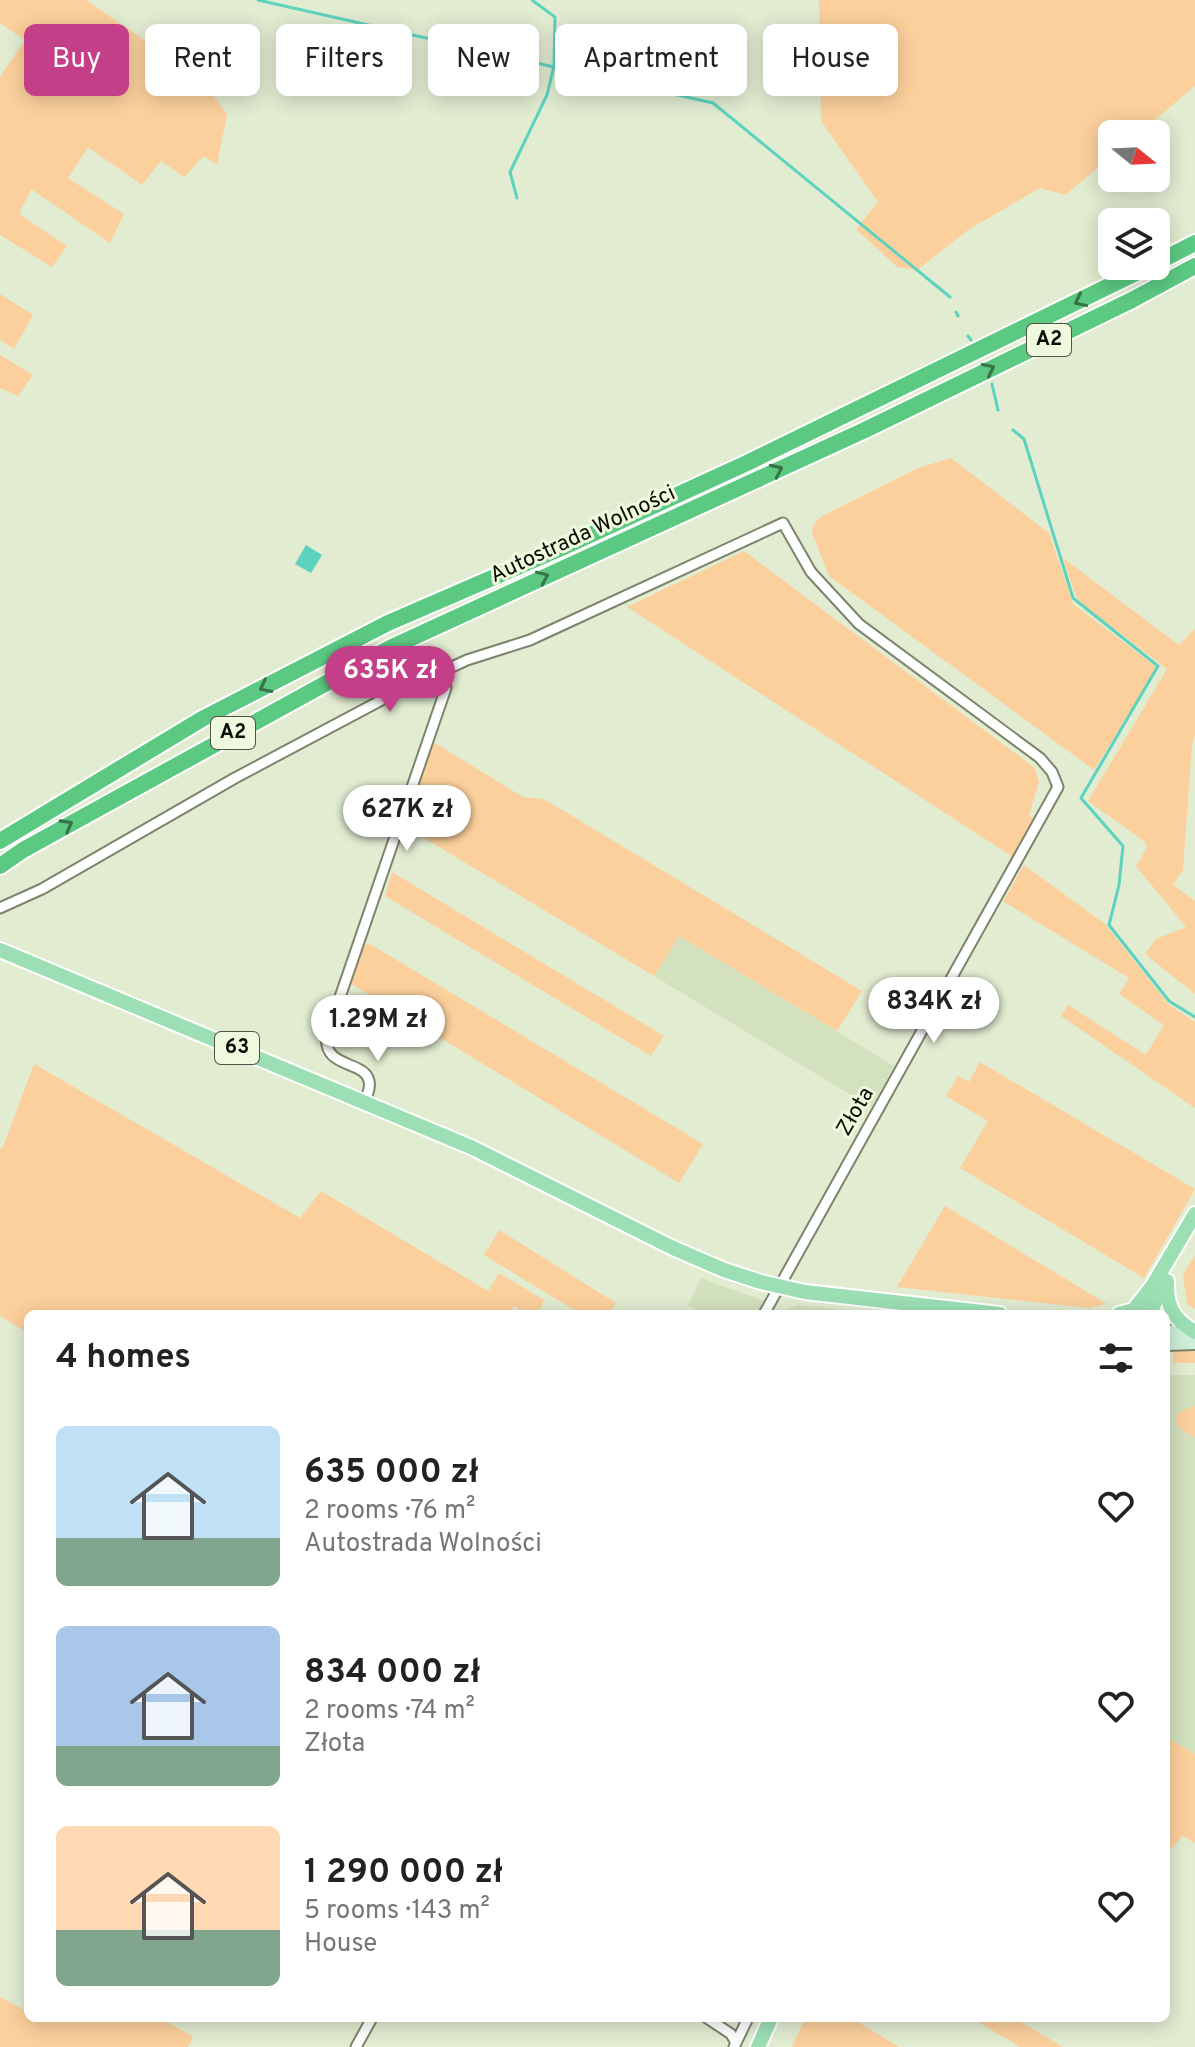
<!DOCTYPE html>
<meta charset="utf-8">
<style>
:root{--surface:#fff;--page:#f2f2f2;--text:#222;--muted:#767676;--accent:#c34088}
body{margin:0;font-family:Overpass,sans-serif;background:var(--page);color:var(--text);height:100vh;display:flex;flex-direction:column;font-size:30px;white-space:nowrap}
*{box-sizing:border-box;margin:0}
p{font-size:26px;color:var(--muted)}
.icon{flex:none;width:44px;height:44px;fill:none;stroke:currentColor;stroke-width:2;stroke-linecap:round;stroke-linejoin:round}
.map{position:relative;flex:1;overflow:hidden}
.sheet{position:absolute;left:24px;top:1310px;width:1146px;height:712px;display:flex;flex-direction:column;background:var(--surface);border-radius:12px;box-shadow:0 4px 20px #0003}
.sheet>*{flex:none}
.guide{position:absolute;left:24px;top:24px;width:1148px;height:72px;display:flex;gap:16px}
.needle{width:52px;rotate:108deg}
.buttons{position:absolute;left:1098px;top:120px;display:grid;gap:16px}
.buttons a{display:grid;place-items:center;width:72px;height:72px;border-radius:12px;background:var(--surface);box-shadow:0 4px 20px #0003;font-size:40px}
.price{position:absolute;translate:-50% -68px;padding:0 18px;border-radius:28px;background:#fff;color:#222;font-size:26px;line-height:52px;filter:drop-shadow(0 2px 4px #0008)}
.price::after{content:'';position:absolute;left:50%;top:48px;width:24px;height:18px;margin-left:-12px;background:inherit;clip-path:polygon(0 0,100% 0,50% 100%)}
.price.on{background:var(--accent);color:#fff}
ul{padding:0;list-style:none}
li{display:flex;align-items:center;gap:24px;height:200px;padding:0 32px}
li span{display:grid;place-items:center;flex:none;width:224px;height:160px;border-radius:12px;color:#555}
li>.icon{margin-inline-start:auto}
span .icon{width:96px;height:96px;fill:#fffc;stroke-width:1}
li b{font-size:34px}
h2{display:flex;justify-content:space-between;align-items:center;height:96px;padding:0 32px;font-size:34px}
.tag{padding:0 28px;border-radius:12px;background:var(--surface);box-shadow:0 4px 20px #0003;font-size:28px;line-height:72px}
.tag.on{background:var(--accent);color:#fff}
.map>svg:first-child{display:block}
</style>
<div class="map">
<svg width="1195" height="2047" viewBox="0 0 1195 2047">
<rect width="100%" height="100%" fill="#e1ecd1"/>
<!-- built -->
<path fill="#d3e1bf" d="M 679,936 L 894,1066 L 871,1107 L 654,976 Z
M 701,1278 L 764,1301 L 757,1314 L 703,1314 L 688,1305 Z
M 798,1305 L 869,1312 L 889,1314 L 773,1314 Z
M 1166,1375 L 1195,1375 L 1195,1754 L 1166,1737 Z"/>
<!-- green -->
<path fill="#fcd09c" d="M 0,0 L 86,0 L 201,79 L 227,114 L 217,165 L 204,156 L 184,177 L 161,161 L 142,185 L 88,147 L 68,178 L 124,214 L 110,243 L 31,189 L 19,214 L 67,246 L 52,267 L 0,235 L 0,77 L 25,40 L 0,23 Z
M 819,0 L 1195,0 L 1195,86 L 1138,134 L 1112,134 L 1112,156 L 1065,195 L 1040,188 L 968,230 L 917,270 L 897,267 L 856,229 L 878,202 L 821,121 Z
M 0,294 L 33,315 L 14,349 L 0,340 Z
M 0,355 L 33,375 L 18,396 L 0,388 Z
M 951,458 L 1049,533 L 1073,604 L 1155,666 L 1156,671 L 1094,770 L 829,576 L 812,533 L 813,526 L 820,517 L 918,468 Z
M 744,551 L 1035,768 L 1039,782 L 1029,815 L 1034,819 L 1013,857 L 627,607 Z
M 1062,557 L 1179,645 L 1195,629 L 1195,735 L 1192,744 L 1183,870 L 1173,885 L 1195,901 L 1195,994 L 1145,954 L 1156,939 L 1186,927 L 1136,866 L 1147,848 L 1145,842 L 1088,801 L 1167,669 L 1078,601 Z
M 429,743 L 435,743 L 523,797 L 544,799 L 862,991 L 837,1031 L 679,936 L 654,976 L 404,826 Z
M 1024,865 L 1105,924 L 1169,1005 L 1195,1022 L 1195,1108 L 1061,1016 L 1068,1005 L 1146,1055 L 1164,1025 L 1119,994 L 1129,978 L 1003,901 Z
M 392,872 L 664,1036 L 651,1056 L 385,896 Z
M 370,944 L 703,1144 L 679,1183 L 350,983 L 363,945 Z
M 980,1062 L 1195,1189 L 1144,1278 L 960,1168 L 988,1121 L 946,1096 L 958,1076 L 969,1082 Z
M 34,1064 L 300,1218 L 321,1191 L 488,1291 L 499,1273 L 544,1300 L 538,1314 L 527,1314 L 514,1306 L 510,1314 L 28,1314 L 28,1333 L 0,1316 L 0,1150 L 3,1147 Z
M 945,1206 L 1107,1304 L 1089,1308 L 897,1287 Z
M 499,1230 L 616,1303 L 609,1314 L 581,1314 L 484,1255 Z
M 1195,1255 L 1195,1309 L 1187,1304 L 1183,1275 Z
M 1173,1349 L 1195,1349 L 1195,1363 L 1173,1363 Z
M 1195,1405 L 1195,1438 L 1179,1428 L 1175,1419 L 1178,1413 Z
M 1166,1737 L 1195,1754 L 1195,1843 L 1183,1836 L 1166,1854 Z
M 0,1997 L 28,2012 L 28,2018 L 161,2018 L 193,2037 L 188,2047 L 0,2047 Z
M 805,2018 L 851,2018 L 899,2047 L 792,2047 Z
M 972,2018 L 1014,2018 L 1063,2047 L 1020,2047 Z"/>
<!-- water -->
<path fill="#5dd3bf" d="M 306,545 L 322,555 L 311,573 L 295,564 Z"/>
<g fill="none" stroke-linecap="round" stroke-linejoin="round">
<!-- stream -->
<path stroke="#5dd3bf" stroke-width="3" d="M 258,0 L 713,103 L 950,297
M 517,198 L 510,172 L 547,95 L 554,66 L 555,17 L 532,0
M 956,312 L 958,316
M 968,336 L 971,340
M 992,384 L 998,410
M 1013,430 L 1024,439 L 1073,598 L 1158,666 L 1081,798 L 1123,846 L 1119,885 L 1109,925 L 1169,1001 L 1195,1017"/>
<defs>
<path id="street" d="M 0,908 L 42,889 L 235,778 L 391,695 L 467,660 L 530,640 L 783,523 L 811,572 L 859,624 L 1040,758 L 1052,772 L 1058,787 L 764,1314
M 365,1101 C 367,1095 371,1088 369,1081 C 365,1060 322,1069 327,1035 L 446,688 L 443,671
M 707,2018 L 731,2034 L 736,2043 L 734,2047
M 736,2043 L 748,2018
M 356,2047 L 372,2018"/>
<path id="secondary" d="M 1166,1331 L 1195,1335
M 1166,1344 L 1195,1343"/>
<path id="primary" d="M 0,950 L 473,1148 L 673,1248 L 724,1270 L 761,1282 L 805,1292 L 1000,1314
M 1167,1281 C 1166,1306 1173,1319 1195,1332
M 1133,1311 L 1153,1285 L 1195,1214
M 1119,1314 L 1130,1311 L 1142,1314
M 1150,1314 L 1162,1285
M 758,2047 L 771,2018"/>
<path id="highway" d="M 1156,263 L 1195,243
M 0,841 L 202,719 L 388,623 L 566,546 L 747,463 L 1150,266
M 0,866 L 23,850 L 392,647 L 865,430 L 1132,300 L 1195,266"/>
</defs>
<!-- street casing -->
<use href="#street" stroke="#7b856d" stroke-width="13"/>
<!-- secondary casing -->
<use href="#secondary" stroke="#7b856d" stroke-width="16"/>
<!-- primary casing -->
<use href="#primary" stroke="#fff" stroke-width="18"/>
<!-- highway casing -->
<use href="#highway" stroke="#fff" stroke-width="20"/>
<!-- street -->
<use href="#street" stroke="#fff" stroke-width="9"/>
<!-- secondary -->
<use href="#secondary" stroke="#ceefda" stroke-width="12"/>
<!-- primary -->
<use href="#primary" stroke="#9ddfb5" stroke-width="14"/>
<!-- highway -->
<use href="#highway" stroke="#5cc983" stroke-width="16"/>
</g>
<!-- one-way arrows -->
<defs><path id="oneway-chevron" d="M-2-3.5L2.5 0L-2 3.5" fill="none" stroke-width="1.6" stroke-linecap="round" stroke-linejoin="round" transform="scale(2)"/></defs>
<g stroke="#37744a">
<use href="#oneway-chevron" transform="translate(1080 301) rotate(154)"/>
<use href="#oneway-chevron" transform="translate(989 369) rotate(-26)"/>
<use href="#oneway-chevron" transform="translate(777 470) rotate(-25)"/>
<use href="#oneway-chevron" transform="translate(543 577) rotate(-24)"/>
<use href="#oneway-chevron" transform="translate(265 687) rotate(153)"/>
<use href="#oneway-chevron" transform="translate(67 825) rotate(-29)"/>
</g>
<g text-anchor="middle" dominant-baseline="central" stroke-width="6" stroke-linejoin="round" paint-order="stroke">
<!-- shield labels -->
<g fill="#eef9de" stroke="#4e5446" stroke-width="2">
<rect x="1027" y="324" width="44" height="32" rx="6"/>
<rect x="211" y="717" width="44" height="32" rx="6"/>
<rect x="215" y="1032" width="44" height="32" rx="6"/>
</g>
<g font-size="20" font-weight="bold" fill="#090d05">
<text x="1049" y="340">A2</text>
<text x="233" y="733">A2</text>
<text x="237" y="1048">63</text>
</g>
<!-- street labels -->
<g font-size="22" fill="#090d05" stroke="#eef9de">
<text transform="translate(583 535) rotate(-25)">Autostrada Wolności</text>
<text transform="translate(856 1112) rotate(-60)">Złota</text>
</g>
</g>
</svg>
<div class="buttons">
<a><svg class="needle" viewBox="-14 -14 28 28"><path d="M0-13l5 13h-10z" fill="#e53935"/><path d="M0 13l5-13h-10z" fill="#767676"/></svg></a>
<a><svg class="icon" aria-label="layers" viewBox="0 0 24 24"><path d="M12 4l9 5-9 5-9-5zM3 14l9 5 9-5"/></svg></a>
</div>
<b class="price on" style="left:390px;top:714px">635K zł</b>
<b class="price" style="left:407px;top:853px">627K zł</b>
<b class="price" style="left:934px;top:1045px">834K zł</b>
<b class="price" style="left:378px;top:1063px">1.29M zł</b>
<div class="guide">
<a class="tag on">Buy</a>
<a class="tag">Rent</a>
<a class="tag">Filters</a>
<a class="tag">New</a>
<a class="tag">Apartment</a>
<a class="tag">House</a>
</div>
<section class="sheet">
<h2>4 homes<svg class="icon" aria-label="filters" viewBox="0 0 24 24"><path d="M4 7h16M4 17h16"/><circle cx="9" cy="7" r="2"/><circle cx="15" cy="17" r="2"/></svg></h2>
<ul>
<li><span style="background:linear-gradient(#bfe0f5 70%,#7fa58c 0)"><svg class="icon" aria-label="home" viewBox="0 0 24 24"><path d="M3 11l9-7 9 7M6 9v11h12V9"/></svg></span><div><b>635 000 zł</b><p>2 rooms · 76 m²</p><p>Autostrada Wolności</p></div><svg class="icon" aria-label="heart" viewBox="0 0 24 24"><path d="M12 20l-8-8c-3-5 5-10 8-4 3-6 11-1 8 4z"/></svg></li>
<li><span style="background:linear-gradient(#a9c7e8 75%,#7fa58c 0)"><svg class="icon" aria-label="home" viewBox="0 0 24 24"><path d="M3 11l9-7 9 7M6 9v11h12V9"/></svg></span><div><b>834 000 zł</b><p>2 rooms · 74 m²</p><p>Złota</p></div><svg class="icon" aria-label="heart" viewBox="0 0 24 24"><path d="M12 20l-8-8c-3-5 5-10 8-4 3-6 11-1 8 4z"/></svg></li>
<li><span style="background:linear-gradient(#ffd9b3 65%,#7fa58c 0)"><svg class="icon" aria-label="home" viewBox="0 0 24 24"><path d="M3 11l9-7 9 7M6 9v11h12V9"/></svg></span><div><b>1 290 000 zł</b><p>5 rooms · 143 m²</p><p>House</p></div><svg class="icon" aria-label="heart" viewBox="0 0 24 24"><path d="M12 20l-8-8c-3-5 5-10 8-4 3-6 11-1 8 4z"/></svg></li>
</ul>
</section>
</div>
